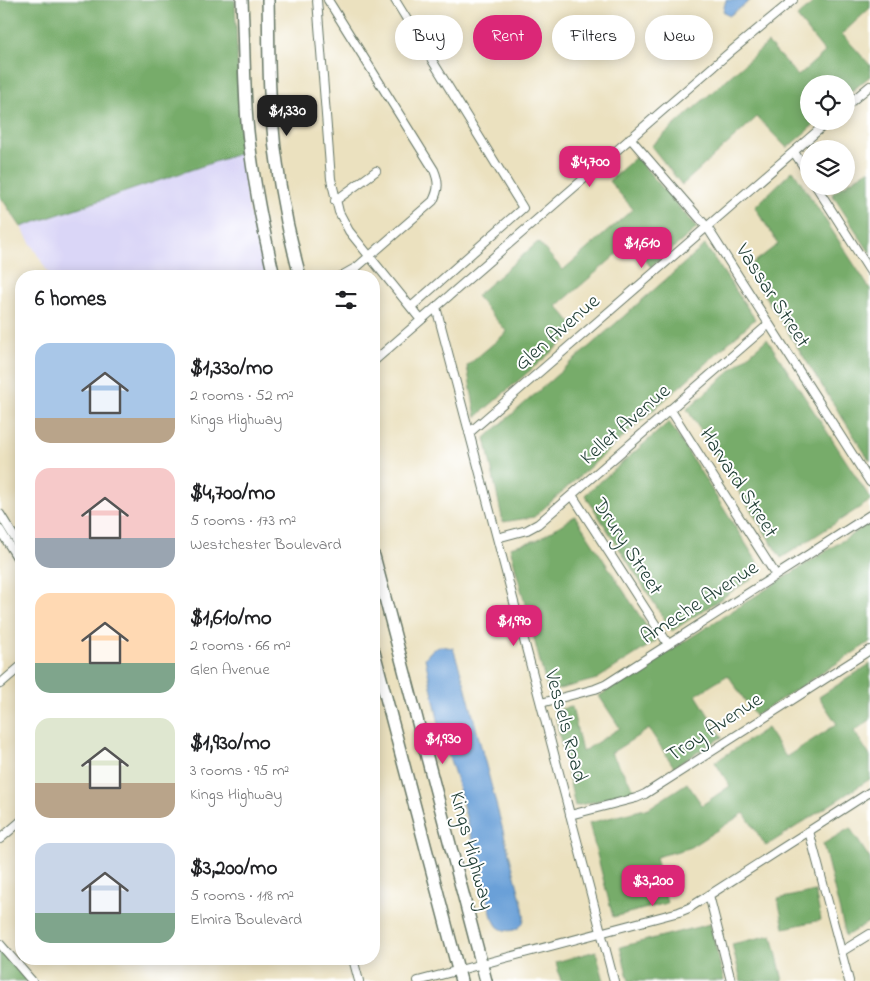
<!DOCTYPE html>
<meta charset="utf-8">
<style>
:root{--surface:#fff;--page:#f6f6f6;--text:#202124;--muted:#757577;--accent:#db2777}
body{margin:0;font-family:"Indie Flower",sans-serif;background:var(--page);color:var(--text);height:100vh;display:flex;flex-direction:column;font-size:19px;white-space:nowrap}
*{box-sizing:border-box;margin:0}
p{font-size:16px;color:var(--muted)}
.icon{flex:none;width:28px;height:28px;fill:none;stroke:currentColor;stroke-width:2;stroke-linecap:round;stroke-linejoin:round}
.map{position:relative;flex:1;overflow:hidden}
.panel{position:absolute;left:15px;top:270px;width:365px;height:695px;display:flex;flex-direction:column;background:var(--surface);border-radius:20px;box-shadow:0 2px 12px #0003}
.panel>*{flex:none}
.banner{position:absolute;left:395px;top:15px;width:400px;height:45px;display:flex;gap:10px}
.buttons{position:absolute;left:800px;top:75px;display:grid;gap:10px}
.buttons a{display:grid;place-items:center;width:55px;height:55px;border-radius:50%;background:var(--surface);box-shadow:0 2px 12px #0003;font-size:25px}
.price{position:absolute;translate:-50% -42px;padding:0 11px;border-radius:10px;background:var(--accent);color:#fff;font-size:16px;line-height:32px;filter:drop-shadow(0 1px 2px #0008)}
.price::after{content:'';position:absolute;left:50%;top:30px;width:15px;height:11px;margin-left:-8px;background:inherit;clip-path:polygon(0 0,100% 0,50% 100%)}
.price.on{background:#222;color:#fff}
ul{padding:0;list-style:none}
li{display:flex;align-items:center;gap:15px;height:125px;padding:0 20px}
li span{display:grid;place-items:center;flex:none;width:140px;height:100px;border-radius:15px;color:#555}
li>.icon{margin-inline-start:auto}
span .icon{width:60px;height:60px;fill:#fffc;stroke-width:1}
li b{font-size:21px}
h2{display:flex;justify-content:space-between;align-items:center;height:60px;padding:0 20px;font-size:21px}
.pill{padding:0 18px;border-radius:22px;background:var(--surface);box-shadow:0 2px 12px #0003;font-size:18px;line-height:45px}
.pill.on{background:var(--accent);color:#fff}
.map>svg:first-child{display:block}
</style>
<div class="map">
<svg width="870" height="981" viewBox="0 0 870 981">
<rect width="100%" height="100%" fill="#fff"/>
<filter id="ink" filterUnits="userSpaceOnUse"><feTurbulence type="fractalNoise" baseFrequency=".02" numOctaves="2"/><feDisplacementMap in="SourceGraphic" scale="10" xChannelSelector="R" yChannelSelector="G"/><feConvolveMatrix kernelMatrix="1 2 1 2 8 2 1 2 1" color-interpolation-filters="sRGB"/></filter>
<filter id="wash" filterUnits="userSpaceOnUse"><feTurbulence type="fractalNoise" baseFrequency=".0096" numOctaves="4" result="noise"/><feDisplacementMap in="SourceGraphic" scale="20" xChannelSelector="R" yChannelSelector="G"/><feGaussianBlur stdDeviation="1.12" result="paint"/><feColorMatrix in="noise" values="0 0 0 0 0 0 0 0 0 0 0 0 0 0 0 0 0 1.4 0 .05"/><feComposite in="paint" operator="in"/></filter>
<g filter="url(#wash)">
<rect width="100%" height="100%" fill="#ebe1bf"/>
<!-- built -->
<path fill="#dad6f7" d="M 241,153 L 249,209 L 267,276 L 50,276 L 21,227 Z"/>
<!-- forest -->
<path fill="#77ac6a" stroke="#4b744f" d="M 0,0 L 235,0 L 241,153 L 21,227 L 0,196 Z
M 816,0 L 870,0 L 870,8 L 842,34 L 870,65 L 870,76 L 846,96 L 846,84 L 809,84 L 809,121 L 818,121 L 787,148 L 757,117 L 682,185 L 651,146 L 768,43 L 798,76 L 825,52 L 797,17 Z
M 636,157 L 697,228 L 651,267 L 630,243 L 557,306 L 577,330 L 476,417 L 467,366 L 507,332 L 476,296 L 538,242 L 563,270 L 633,209 L 609,181 Z
M 870,169 L 870,253 L 832,194 L 843,186 L 846,186 L 846,184 Z
M 793,170 L 870,289 L 870,461 L 747,268 L 778,244 L 755,207 Z
M 705,245 L 755,319 L 534,517 L 503,522 L 485,438 Z
M 767,339 L 870,498 L 870,501 L 781,558 L 687,409 Z
M 669,422 L 763,571 L 672,631 L 585,495 Z
M 575,516 L 656,641 L 597,679 L 548,692 L 510,547 L 537,540 Z
M 870,523 L 870,642 L 755,716 L 728,675 L 696,695 L 722,737 L 674,767 L 649,729 L 611,753 L 636,792 L 575,806 L 554,710 L 572,707 L 582,752 L 620,728 L 599,696 Z
M 870,664 L 870,720 L 854,731 L 870,756 L 870,779 L 766,846 L 744,813 L 689,848 L 656,857 L 667,903 L 613,917 L 589,823 L 649,808 L 687,783 L 702,805 L 730,786 L 715,762 L 767,728 L 786,757 L 837,724 L 819,697 Z
M 850,828 L 870,859 L 870,921 L 846,936 L 823,844 Z
M 815,891 L 821,920 L 784,928 L 778,899 Z
M 710,924 L 724,981 L 629,981 L 620,947 Z
M 772,935 L 783,981 L 741,981 L 732,944 Z
M 0,950 L 27,981 L 0,981 Z
M 596,951 L 604,981 L 561,981 L 556,962 Z"/>
<!-- water -->
<path fill="#6ba0d8" stroke="#456e86" d="M 726,0 L 751,0 L 729,16 L 723,11 Z
M 441,646 L 453,648 L 465,685 L 523,907 C 523,910 525,915 524,919 C 522,931 507,934 498,927 C 496,925 494,920 492,917 L 456,778 L 440,729 L 425,658 L 432,650 Z"/>
</g>
<g filter="url(#ink)">
<g fill="none" stroke-linecap="round" stroke-linejoin="round">
<defs>
<path id="minor" d="M 317,0 L 331,179 L 339,212 L 349,231 L 421,320
M 328,0 L 434,170 C 439,182 439,189 433,201 L 357,267 L 341,276
M 395,0 L 523,208 L 411,307
M 846,106 L 870,86
M 630,138 L 707,227 L 870,482
M 794,152 L 809,175
M 816,186 L 870,271
M 335,201 L 376,171
M 436,307 L 614,981
M 374,361 L 730,52 L 793,0
M 670,409 L 776,575
M 469,433 L 829,121
M 572,495 L 668,644
M 0,514 L 21,548
M 0,530 L 21,564
M 497,538 L 527,530 L 538,524 L 769,324
M 0,684 L 21,666
M 541,703 L 595,689 L 605,685 L 870,515
M 570,815 L 636,798 L 645,794 L 870,650
M 809,831 L 849,981
M 0,839 L 21,821
M 709,895 L 731,981
M 0,944 L 32,981
M 841,952 L 870,934
M 353,959 L 359,981
M 418,981 L 679,912 L 689,908 L 870,792"/>
<path id="secondary" d="M 242,0 C 244,41 244,82 247,122 C 252,174 262,225 274,276
M 268,0 C 269,36 268,71 271,107 C 275,164 285,221 300,276
M 374,556 L 486,981
M 374,652 L 461,981"/>
</defs>
<!-- minor casing -->
<use href="#minor" stroke="#667665" stroke-width="10"/>
<!-- secondary casing -->
<use href="#secondary" stroke="#667665" stroke-width="14"/>
<!-- minor -->
<use href="#minor" stroke="#fff" stroke-width="8"/>
<!-- secondary -->
<use href="#secondary" stroke="#fff" stroke-width="11"/>
</g>
</g>
<g text-anchor="middle" dominant-baseline="central" stroke-width="4" stroke-linejoin="round" paint-order="stroke">
<!-- street labels -->
<g font-size="21" fill="#1f3d34" stroke="#fff">
<text transform="translate(772 296) rotate(57)">Vassar Street</text>
<text transform="translate(558 333) rotate(-41)">Glen Avenue</text>
<text transform="translate(626 425) rotate(-41)">Kellet Avenue</text>
<text transform="translate(738 483) rotate(57)">Harvard Street</text>
<text transform="translate(627 547) rotate(57)">Drury Street</text>
<text transform="translate(700 603) rotate(-33)">Ameche Avenue</text>
<text transform="translate(565 726) rotate(75)">Vessels Road</text>
<text transform="translate(715 728) rotate(-33)">Troy Avenue</text>
<text transform="translate(471 851) rotate(75)">Kings Highway</text>
</g>
</g>
</svg>
<div class="buttons">
<a><svg class="icon" aria-label="locate" viewBox="0 0 24 24"><circle cx="12" cy="12" r="6"/><path d="M12 2v4M12 18v4M2 12h4M18 12h4"/></svg></a>
<a><svg class="icon" aria-label="layers" viewBox="0 0 24 24"><path d="M12 4l9 5-9 5-9-5zM3 14l9 5 9-5"/></svg></a>
</div>
<b class="price on" style="left:287px;top:137px">$1,330</b>
<b class="price" style="left:590px;top:188px">$4,700</b>
<b class="price" style="left:642px;top:269px">$1,610</b>
<b class="price" style="left:514px;top:647px">$1,990</b>
<b class="price" style="left:443px;top:765px">$1,930</b>
<b class="price" style="left:653px;top:907px">$3,200</b>
<div class="banner">
<a class="pill">Buy</a>
<a class="pill on">Rent</a>
<a class="pill">Filters</a>
<a class="pill">New</a>
</div>
<section class="panel">
<h2>6 homes<svg class="icon" aria-label="filters" viewBox="0 0 24 24"><path d="M4 7h16M4 17h16"/><circle cx="9" cy="7" r="2"/><circle cx="15" cy="17" r="2"/></svg></h2>
<ul>
<li><span style="background:linear-gradient(#a9c7e8 75%,#b9a48a 0)"><svg class="icon" aria-label="home" viewBox="0 0 24 24"><path d="M3 11l9-7 9 7M6 9v11h12V9"/></svg></span><div><b>$1,330/mo</b><p>2 rooms · 52 m²</p><p>Kings Highway</p></div></li>
<li><span style="background:linear-gradient(#f6c9c9 70%,#9aa5b1 0)"><svg class="icon" aria-label="home" viewBox="0 0 24 24"><path d="M3 11l9-7 9 7M6 9v11h12V9"/></svg></span><div><b>$4,700/mo</b><p>5 rooms · 173 m²</p><p>Westchester Boulevard</p></div></li>
<li><span style="background:linear-gradient(#ffd9b3 70%,#7fa58c 0)"><svg class="icon" aria-label="home" viewBox="0 0 24 24"><path d="M3 11l9-7 9 7M6 9v11h12V9"/></svg></span><div><b>$1,610/mo</b><p>2 rooms · 66 m²</p><p>Glen Avenue</p></div></li>
<li><span style="background:linear-gradient(#dfe7d0 65%,#b9a48a 0)"><svg class="icon" aria-label="home" viewBox="0 0 24 24"><path d="M3 11l9-7 9 7M6 9v11h12V9"/></svg></span><div><b>$1,930/mo</b><p>3 rooms · 95 m²</p><p>Kings Highway</p></div></li>
<li><span style="background:linear-gradient(#c9d6e8 70%,#7fa58c 0)"><svg class="icon" aria-label="home" viewBox="0 0 24 24"><path d="M3 11l9-7 9 7M6 9v11h12V9"/></svg></span><div><b>$3,200/mo</b><p>5 rooms · 118 m²</p><p>Elmira Boulevard</p></div></li>
</ul>
</section>
</div>
